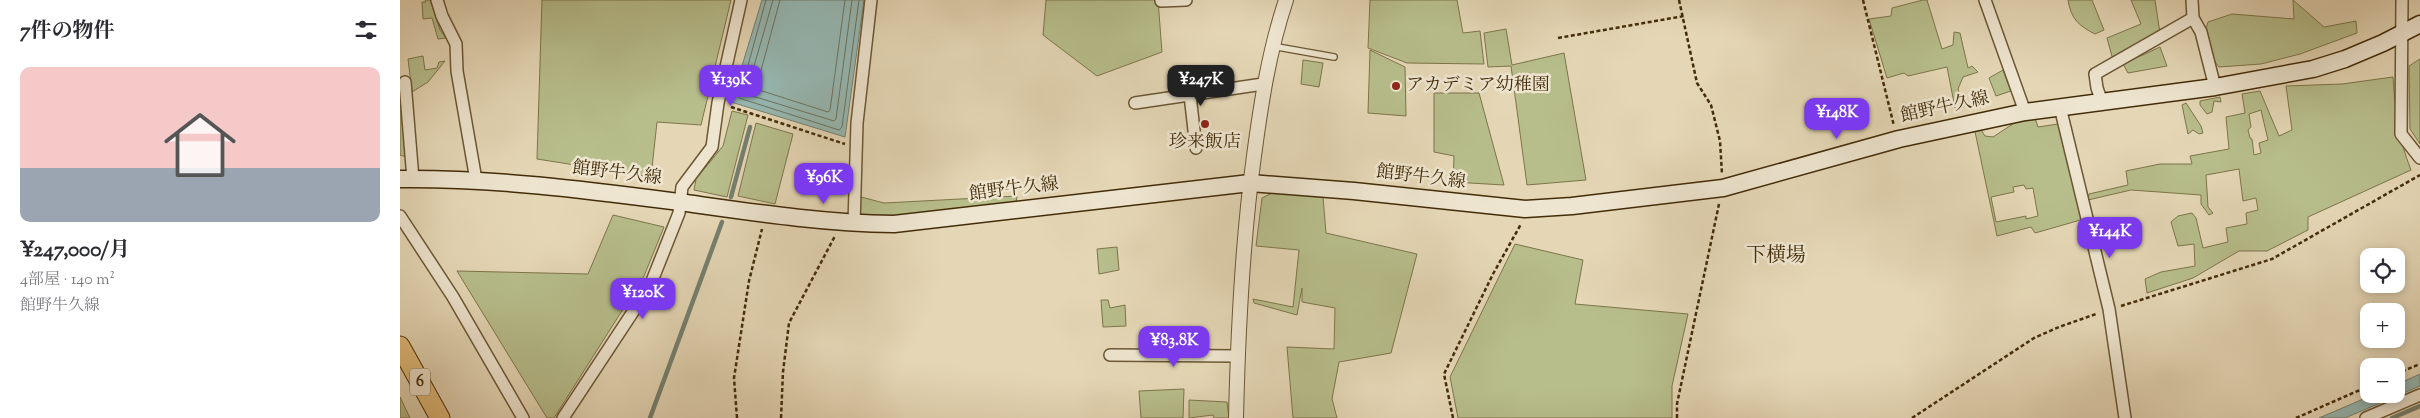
<!DOCTYPE html>
<html lang="ja">
<meta charset="utf-8">
<style>
:root{--surface:#fff;--page:#f7f7f7;--text:#2b2b33;--muted:#7c7c81;--accent:#7c3aed}
body{margin:0;font-family:"Sorts Mill Goudy","Noto Serif JP",serif;background:var(--page);color:var(--text);height:100vh;display:flex;flex-direction:column;font-size:19px;white-space:nowrap}
*{box-sizing:border-box;margin:0}
p{font-size:16px;color:var(--muted)}
.icon{flex:none;width:28px;height:28px;fill:none;stroke:currentColor;stroke-width:2;stroke-linecap:round;stroke-linejoin:round}
.map{position:relative;flex:1;overflow:hidden}
.side{display:flex;flex-direction:column;background:var(--surface);width:400px}
.side>*{flex:none}
.controls{position:absolute;left:1960px;top:248px;display:grid;gap:10px}
.controls a{display:grid;place-items:center;width:45px;height:45px;border-radius:10px;background:var(--surface);box-shadow:0 2px 8px #0003;font-size:25px}
.price{position:absolute;translate:-50% -42px;padding:0 11px;border-radius:10px;background:var(--accent);color:#fff;font-size:16px;line-height:32px;filter:drop-shadow(0 1px 2px #0008)}
.price::after{content:'';position:absolute;left:50%;top:30px;width:15px;height:11px;margin-left:-8px;background:inherit;clip-path:polygon(0 0,100% 0,50% 100%)}
.price.selected{background:#222;color:#fff}
ul{padding:0;list-style:none}
li{display:grid;align-content:center;gap:10px;height:265px;padding:0 20px}
li span{display:grid;place-items:center;height:155px;border-radius:10px;color:#555}
li>.icon{margin-inline-start:auto}
span .icon{width:90px;height:90px;fill:#fffc;stroke-width:1}
li b{font-size:21px}
h2{display:flex;justify-content:space-between;align-items:center;height:60px;padding:0 20px;font-size:21px}
main{display:flex;flex:1;min-height:0}
.map>svg:first-child{display:block}
</style>
<main>
<section class="side">
<h2>7件の物件<svg class="icon" aria-label="filters" viewBox="0 0 24 24"><path d="M4 7h16M4 17h16"/><circle cx="9" cy="7" r="2"/><circle cx="15" cy="17" r="2"/></svg></h2>
<ul>
<li><span style="background:linear-gradient(#f6c9c9 65%,#9aa5b1 0)"><svg class="icon" aria-label="home" viewBox="0 0 24 24"><path d="M3 11l9-7 9 7M6 9v11h12V9"/></svg></span><div><b>¥247,000/月</b><p>4部屋 · 140 m²</p><p>館野牛久線</p></div></li>
</ul>
</section>
<div class="map">
<svg width="2020" height="418" viewBox="0 0 2020 418">
<rect width="100%" height="100%" fill="#e5d7b6"/>
<filter id="stains"><feTurbulence type="fractalNoise" baseFrequency=".004" numOctaves="4"/><feColorMatrix values="0 0 0 0 .2 0 0 0 0 .09 0 0 0 0 .02 0 0 0 .5 -.17"/></filter>
<radialGradient id="worn" r=".72"><stop offset=".6" stop-color="#630" stop-opacity="0"/><stop offset="1" stop-color="#630" stop-opacity=".3"/></radialGradient>
<!-- green -->
<path fill="#b7be8c" stroke="#7d754a" fill-rule="evenodd" d="M 25,0 L 30,0 L 40,30 L 46,38 L 38,39 L 32,18 L 23,19 L 22,2 L 26,2 Z
M 142,0 L 331,0 L 301,125 L 257,122 L 251,177 L 137,159 Z
M 646,0 L 758,0 L 762,52 L 697,76 L 643,35 Z
M 970,0 L 1057,0 L 1063,33 L 1080,31 L 1084,64 L 1007,63 L 968,48 Z
M 1523,0 L 1527,0 L 1542,49 L 1553,45 L 1554,32 L 1560,33 L 1568,68 L 1572,66 L 1578,72 L 1563,77 L 1558,89 L 1564,107 L 1555,108 L 1547,67 L 1508,76 L 1504,73 L 1487,78 L 1469,19 L 1491,16 L 1492,8 Z
M 1668,0 L 1692,0 L 1704,30 L 1695,34 C 1679,26 1671,19 1668,0 Z
M 1731,0 L 1755,0 L 1760,33 L 1713,60 L 1707,38 L 1741,24 Z
M 1893,0 L 1924,27 L 1956,21 L 1957,33 L 1900,54 L 1861,64 L 1819,67 C 1811,59 1803,34 1808,22 L 1832,14 L 1894,19 Z
M 1106,29 L 1112,65 L 1164,53 L 1186,180 L 1127,185 L 1111,66 L 1088,67 L 1084,33 Z
M 1760,47 L 1767,66 L 1728,73 L 1723,64 Z
M 970,50 L 1005,67 L 1006,116 L 968,113 Z
M 23,56 L 25,70 L 37,68 L 39,62 L 45,61 L 28,82 L 12,92 L 8,59 Z
M 2020,59 L 2020,144 L 2010,129 L 2009,66 Z
M 903,60 L 923,63 L 919,87 L 901,84 Z
M 1603,70 L 1611,91 L 1596,96 L 1589,78 Z
M 1993,77 C 1995,111 1998,137 2011,170 L 1908,217 L 1908,230 L 1867,251 L 1839,251 L 1793,278 L 1747,293 L 1745,279 L 1761,272 L 1795,266 L 1794,244 L 1778,246 L 1771,222 L 1778,216 L 1792,213 L 1796,218 L 1803,248 L 1828,242 L 1826,228 L 1847,224 L 1846,213 L 1858,210 L 1856,198 L 1843,201 L 1839,169 L 1806,175 L 1808,207 L 1813,213 L 1809,215 L 1801,204 L 1801,195 L 1731,190 L 1688,200 L 1689,194 L 1728,185 L 1726,171 L 1760,164 L 1792,164 L 1790,156 L 1829,149 L 1826,117 L 1845,113 L 1842,94 L 1860,91 L 1879,136 L 1892,130 L 1886,86 L 1942,84 ZM 1861,110 L 1868,140 L 1859,143 L 1861,153 L 1854,155 L 1852,139 L 1850,138 L 1848,130 L 1851,127 L 1849,114 Z
M 0,83 L 6,157 L 0,155 Z
M 1034,93 L 1079,93 L 1104,185 L 1053,182 L 1054,156 L 1034,152 Z
M 1820,97 L 1821,102 L 1814,101 L 1812,112 L 1807,114 L 1800,105 L 1800,101 Z
M 1786,103 L 1801,126 L 1803,133 L 1799,134 L 1793,130 L 1788,134 L 1782,105 Z
M 332,111 L 348,115 L 327,197 L 294,190 L 296,179 L 323,146 Z
M 1634,115 L 1638,127 L 1658,124 L 1684,219 L 1635,233 L 1631,227 L 1597,236 L 1574,127 L 1578,125 L 1585,136 L 1593,137 L 1622,118 ZM 1624,185 L 1626,189 L 1633,188 L 1638,216 L 1626,219 L 1626,216 L 1596,222 L 1591,197 L 1614,192 L 1613,187 Z
M 356,123 L 393,134 L 375,204 L 338,196 Z
M 876,191 L 923,197 L 926,233 L 1017,254 L 991,353 L 939,362 L 932,399 L 937,418 L 893,418 L 887,347 L 934,349 L 935,308 L 902,302 L 902,288 L 897,315 L 854,303 L 853,299 L 893,307 L 899,250 L 856,246 L 862,198 Z
M 617,196 L 616,203 L 491,219 L 457,216 L 461,197 L 484,203 Z
M 213,215 L 264,227 L 244,276 L 154,418 L 147,418 L 57,271 L 188,274 Z
M 1115,244 L 1183,260 L 1175,304 L 1288,314 L 1272,386 L 1272,418 L 1058,418 L 1050,377 Z
M 717,247 L 719,270 L 699,274 L 697,249 Z
M 701,300 L 708,300 L 710,308 L 725,305 L 726,326 L 703,327 Z
M 784,389 L 783,418 L 741,418 L 739,391 Z
M 0,397 L 10,418 L 0,418 Z
M 789,400 L 827,402 L 829,418 L 814,418 L 813,415 L 789,418 Z"/>
<!-- water -->
<path fill="#96b8b3" stroke="#75806f" d="M 362,0 L 464,0 L 445,137 L 331,102 Z
M 2020,374 L 2020,386 L 1945,418 L 1919,418 L 1975,394 L 1996,394 L 1996,385 Z"/>
<g fill="none" stroke-linecap="round" stroke-linejoin="round">
<!-- shore -->
<path stroke="#6c725e" stroke-width="1" d="M 366,0 L 339,98 L 439,130 L 442,127 L 459,0
M 373,0 L 346,94 L 434,121 L 436,119 L 452,0
M 380,0 L 356,89 L 428,112 L 430,110 L 445,0"/>
<!-- stream -->
<path stroke="#75806f" stroke-width="4.5" d="M 331,197 L 350,127
M 250,418 L 322,222
M 1992,418 L 2020,406"/>
<defs>
<path id="service" d="M 872,46 L 934,57"/>
<path id="minor" d="M 37,0 L 42,16 L 56,44 L 57,71 L 76,180
M 1585,0 L 1625,112
M 1792,0 L 1793,18
M 2002,0 L 2001,134 L 2020,158
M 761,1 L 786,0
M 5,82 L 13,179
M 790,95 L 796,148
M 1702,102 L 1697,88 L 1695,74 L 1793,18 L 1801,32 L 1815,87
M 735,103 L 863,84
M 1660,107 L 1709,309 L 1725,418
M 0,216 L 53,297 L 123,418
M 454,224 L 457,123 L 471,0
M 710,355 L 837,356
M 163,418 L 250,286 L 279,213 L 282,187 L 312,147 L 318,103 L 341,0
M 1966,418 L 2020,395"/>
<path id="tertiary" d="M 836,418 C 838,330 842,243 854,156 C 861,103 869,51 886,0"/>
<path id="secondary" d="M 0,179 C 94,178 186,190 279,202 C 351,212 421,223 494,224 L 850,183 L 954,191 L 1125,209 L 1172,206 L 1323,188 L 1499,139 L 1625,112 L 1815,87 L 1913,69 L 1945,59 L 1983,43 L 2020,24"/>
<path id="trunk" d="M 0,346 L 40,418"/>
</defs>
<!-- service casing -->
<use href="#service" stroke="#6c5734" stroke-width="8"/>
<!-- minor casing -->
<use href="#minor" stroke="#6c5734" stroke-width="14"/>
<!-- tertiary casing -->
<use href="#tertiary" stroke="#6c5734" stroke-width="16"/>
<!-- secondary casing -->
<use href="#secondary" stroke="#432c08" stroke-width="19"/>
<!-- trunk casing -->
<use href="#trunk" stroke="#432c08" stroke-width="21"/>
<!-- path -->
<path stroke="#432c08" stroke-width="2.5" stroke-dasharray="4 2.5" stroke-linecap="butt" d="M 1279,0 L 1297,83 L 1311,105 L 1320,141 L 1322,174
M 1463,0 L 1494,126
M 1158,38 L 1284,16
M 331,107 L 445,144
M 1721,306 L 1872,259 L 2020,175
M 1996,374 L 2020,364
M 337,418 L 334,378 L 349,281 L 362,229
M 381,418 L 383,372 L 389,323 L 435,236
M 1053,418 L 1044,374 L 1093,274 L 1121,224
M 1277,418 L 1277,404 L 1319,204
M 1512,418 L 1634,338 L 1659,327 L 1696,314
M 1896,418 L 1969,386"/>
<!-- service -->
<use href="#service" stroke="#eee5d0" stroke-width="5.5"/>
<!-- minor -->
<use href="#minor" stroke="#eee5d0" stroke-width="11"/>
<!-- tertiary -->
<use href="#tertiary" stroke="#eee5d0" stroke-width="14"/>
<!-- secondary -->
<use href="#secondary" stroke="#eee5d0" stroke-width="16"/>
<!-- trunk -->
<use href="#trunk" stroke="#e2bc7b" stroke-width="19"/>
</g>
<!-- markers -->
<g fill="#8f2418" stroke="#eee5d0" stroke-width="2">
<circle cx="996" cy="86" r="5"/>
<circle cx="805" cy="124" r="5"/>
</g>
<g text-anchor="middle" dominant-baseline="central" stroke-width="5" stroke-linejoin="round" paint-order="stroke">
<!-- shield labels -->
<rect fill="#eee5d0" stroke="#766444" stroke-width="1" x="10" y="368.5" width="20" height="27" rx="4"/>
<g font-size="16" font-weight="bold" fill="#432c08">
<text x="20" y="382">6</text>
</g>
<!-- poi labels -->
<g font-size="18" fill="#432c08" stroke="#eee5d0" text-anchor="start">
<text x="1006" y="86">アカデミア幼稚園</text>
<text x="805" y="143" text-anchor="middle">珍来飯店</text>
</g>
<!-- street labels -->
<g font-size="18" fill="#432c08" stroke="#eee5d0">
<text transform="translate(1545 108) rotate(-12)">館野牛久線</text>
<text transform="translate(217 174) rotate(7)">館野牛久線</text>
<text transform="translate(1021 178) rotate(7)">館野牛久線</text>
<text transform="translate(614 190) rotate(-7)">館野牛久線</text>
</g>
<!-- quarter labels -->
<g font-size="20" fill="#432c08" stroke="#eee5d0">
<text x="1376" y="256">下横場</text>
</g>
</g>
<rect width="100%" height="100%" filter="url(#stains)"/>
<rect width="100%" height="100%" fill="url(#worn)"/>
</svg>
<div class="controls">
<a><svg class="icon" aria-label="locate" viewBox="0 0 24 24"><circle cx="12" cy="12" r="6"/><path d="M12 2v4M12 18v4M2 12h4M18 12h4"/></svg></a>
<a>+</a>
<a>−</a>
</div>
<b class="price" style="left:331px;top:107px">¥139K</b>
<b class="price selected" style="left:801px;top:107px">¥247K</b>
<b class="price" style="left:1437px;top:140px">¥148K</b>
<b class="price" style="left:424px;top:205px">¥96K</b>
<b class="price" style="left:1710px;top:259px">¥144K</b>
<b class="price" style="left:243px;top:320px">¥120K</b>
<b class="price" style="left:774px;top:368px">¥83.8K</b>
</div>
</main>
